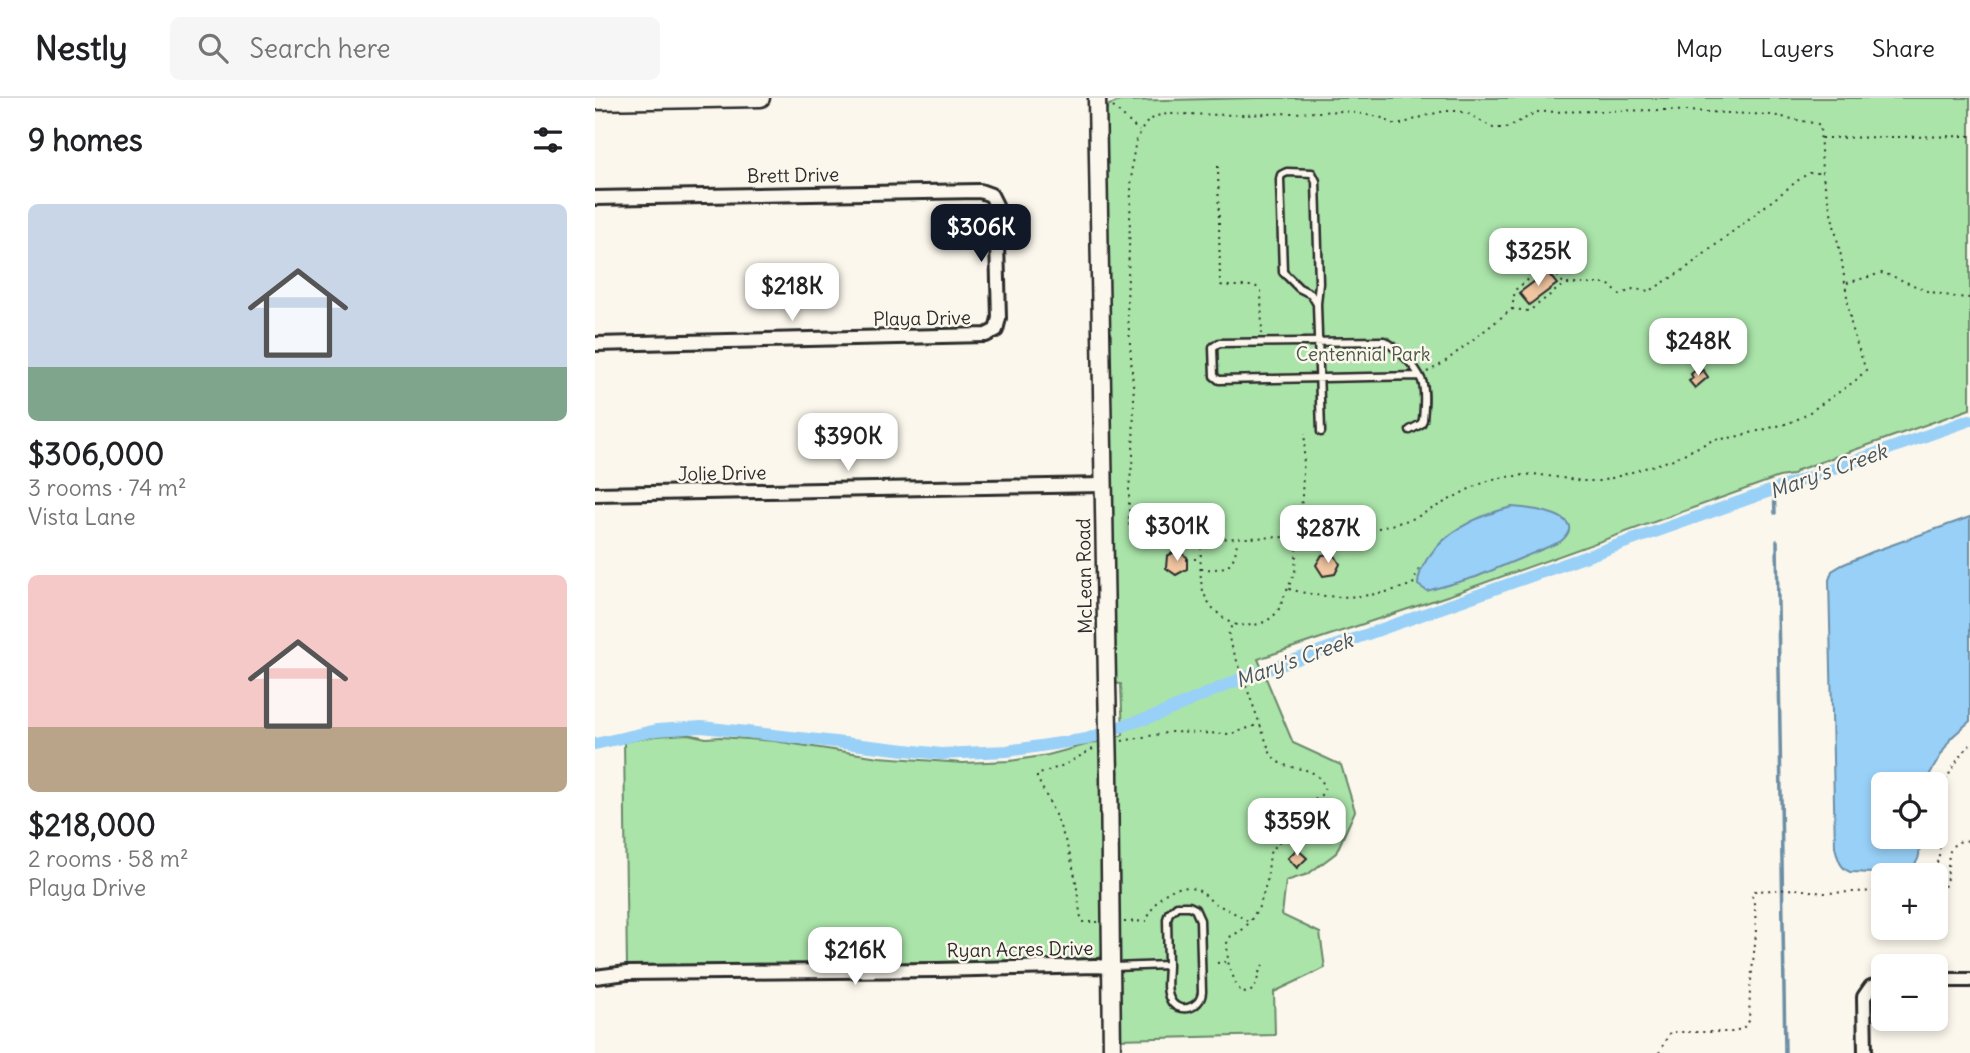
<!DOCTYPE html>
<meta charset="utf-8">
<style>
:root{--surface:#fff;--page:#f6f6f6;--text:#202124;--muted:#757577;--line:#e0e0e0;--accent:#111827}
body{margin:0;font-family:Delius,sans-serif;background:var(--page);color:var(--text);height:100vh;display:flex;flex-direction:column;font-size:26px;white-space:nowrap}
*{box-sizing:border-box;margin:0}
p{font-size:23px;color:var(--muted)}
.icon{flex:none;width:38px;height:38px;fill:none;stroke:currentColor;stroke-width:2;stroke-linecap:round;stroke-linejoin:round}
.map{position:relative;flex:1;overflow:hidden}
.details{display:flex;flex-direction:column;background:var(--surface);width:595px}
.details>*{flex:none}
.controls{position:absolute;left:1276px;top:674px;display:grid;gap:14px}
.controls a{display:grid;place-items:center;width:77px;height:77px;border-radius:10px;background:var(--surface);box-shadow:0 4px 10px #0003;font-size:35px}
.price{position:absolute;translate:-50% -60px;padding:0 16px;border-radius:14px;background:#fff;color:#222;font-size:23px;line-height:46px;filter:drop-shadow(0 2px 4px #0008)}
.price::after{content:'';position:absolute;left:50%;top:42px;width:21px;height:16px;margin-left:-10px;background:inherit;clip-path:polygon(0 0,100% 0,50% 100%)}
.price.current{background:var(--accent);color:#fff}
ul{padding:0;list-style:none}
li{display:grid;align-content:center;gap:14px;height:371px;padding:0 28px}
li span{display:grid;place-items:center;height:217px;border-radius:10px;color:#555}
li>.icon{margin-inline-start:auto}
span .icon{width:126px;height:126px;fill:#fffc;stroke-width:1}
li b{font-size:30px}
h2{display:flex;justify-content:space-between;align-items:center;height:84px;padding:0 28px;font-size:30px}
header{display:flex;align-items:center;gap:42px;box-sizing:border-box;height:98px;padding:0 35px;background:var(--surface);border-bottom:2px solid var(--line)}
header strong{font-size:33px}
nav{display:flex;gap:38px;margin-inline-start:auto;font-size:24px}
.search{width:490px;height:63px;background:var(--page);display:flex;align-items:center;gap:18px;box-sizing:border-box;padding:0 24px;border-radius:10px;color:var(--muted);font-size:26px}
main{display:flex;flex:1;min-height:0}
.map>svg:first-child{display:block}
</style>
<header>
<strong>Nestly</strong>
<div class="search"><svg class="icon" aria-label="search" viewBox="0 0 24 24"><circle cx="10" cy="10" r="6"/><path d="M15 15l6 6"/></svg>Search here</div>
<nav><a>Map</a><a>Layers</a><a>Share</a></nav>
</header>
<main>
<section class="details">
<h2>9 homes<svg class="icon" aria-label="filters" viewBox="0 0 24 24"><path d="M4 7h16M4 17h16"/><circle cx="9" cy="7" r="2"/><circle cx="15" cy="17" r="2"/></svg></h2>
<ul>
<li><span style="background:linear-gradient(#c9d6e8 75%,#7fa58c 0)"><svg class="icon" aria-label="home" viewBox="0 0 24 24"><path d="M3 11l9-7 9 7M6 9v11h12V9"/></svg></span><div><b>$306,000</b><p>3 rooms · 74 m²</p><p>Vista Lane</p></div></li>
<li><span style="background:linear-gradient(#f6c9c9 70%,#b9a48a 0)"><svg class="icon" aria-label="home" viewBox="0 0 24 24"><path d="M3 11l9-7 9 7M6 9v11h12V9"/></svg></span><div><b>$218,000</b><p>2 rooms · 58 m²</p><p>Playa Drive</p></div></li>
</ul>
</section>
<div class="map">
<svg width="1375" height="955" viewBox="0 0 1375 955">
<rect width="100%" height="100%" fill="#fbf7ec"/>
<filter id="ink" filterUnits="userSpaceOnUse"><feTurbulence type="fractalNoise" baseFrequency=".0143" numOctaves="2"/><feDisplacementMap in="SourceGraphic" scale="14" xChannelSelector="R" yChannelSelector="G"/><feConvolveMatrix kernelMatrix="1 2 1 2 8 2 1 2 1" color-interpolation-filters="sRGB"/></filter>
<g filter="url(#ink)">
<!-- green -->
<path fill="#aae4a9" stroke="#6a886a" stroke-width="2" d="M 663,0 L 1375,0 L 1375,311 L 1203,372 L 1197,377 L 1184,379 L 861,495 L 663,561 L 698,645 L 746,667 L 760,713 L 741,755 L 713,776 L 691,783 L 687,817 L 725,835 L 730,870 L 679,894 L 680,937 L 523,941 L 510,853 C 506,860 503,861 496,862 L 32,870 L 29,644 L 61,638 L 93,636 L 111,640 L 125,639 L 179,643 L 284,659 L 368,665 L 415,663 L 453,657 L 528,637 L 526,586 L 519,585 L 510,14 L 514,7 L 525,3 Z"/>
<!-- water -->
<path fill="#98d0f7" stroke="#6c8ea5" stroke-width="2" d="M 917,409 C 933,410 998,417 965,444 L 881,479 L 832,493 L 823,487 C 823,477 827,470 832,461 C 852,432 884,417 917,409 Z
M 1375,419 L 1375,623 L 1356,640 L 1329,686 L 1288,686 L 1288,738 L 1323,739 C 1324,746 1326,754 1323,761 C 1315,781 1273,774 1255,774 C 1244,769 1243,760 1240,749 L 1234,482 L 1237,473 L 1247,467 L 1277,454 Z"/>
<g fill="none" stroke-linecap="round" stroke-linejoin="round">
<!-- stream -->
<path stroke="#6c8ea5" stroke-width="3.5" d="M 1179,392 L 1180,415
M 1182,443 L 1190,955"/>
<!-- canal -->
<path stroke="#98d0f7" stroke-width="12" d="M 0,646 L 62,632 L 107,629 L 346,656 L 412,653 L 492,641 L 533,626 L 563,617 L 638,584 L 1375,322"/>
</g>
<!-- building -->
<path fill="#f1c6a1" stroke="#2b2b2b" stroke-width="2" d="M 952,174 L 962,186 L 934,207 L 924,195 Z
M 1101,272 L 1103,276 L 1108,272 L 1113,279 L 1100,290 L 1094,283 L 1098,280 L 1096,276 Z
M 582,453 L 592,459 L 592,471 L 581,477 L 571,470 L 572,458 Z
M 739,456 L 745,466 L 740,476 L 728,478 L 721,467 L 727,457 Z
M 702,751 L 712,760 L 702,770 L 693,760 Z"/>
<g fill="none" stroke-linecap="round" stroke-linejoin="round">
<defs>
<path id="lane" d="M 722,206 L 716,196 L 704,190 L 688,174 L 685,81 L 686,77 L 692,74 L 717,75 L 721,83 L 724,185 L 722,206 L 726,334
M 815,332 L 826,326 L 828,322 C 829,310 831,293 827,283 C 821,268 803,250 789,243 L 624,245 L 618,249 L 619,278 L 624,282 L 824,278
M 518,869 L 573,867 L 572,821 L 574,815 L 582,808 L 594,808 L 600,811 L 605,822 L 607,894 C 606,911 582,917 575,901 C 570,892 573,878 573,867"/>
<path id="street" d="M 0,100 L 385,93 L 396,97 L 401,107 L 404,220 L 401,232 L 391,237 L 0,246
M 0,396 L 507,387
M 0,879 L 32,875 L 342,872 L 500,868 L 516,869
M 1340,882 L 1375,882
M 1270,955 L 1269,899 L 1276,889 L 1288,885"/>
<path id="secondary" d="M 502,0 L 512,585
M 0,3 L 166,0
M 514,675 L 517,955"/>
</defs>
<!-- lane casing -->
<use href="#lane" stroke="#2b2b2b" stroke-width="11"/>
<!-- street casing -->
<use href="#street" stroke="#2b2b2b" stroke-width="18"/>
<!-- secondary casing -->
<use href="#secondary" stroke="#2b2b2b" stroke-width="21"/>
<!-- path -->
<path stroke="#2b2b2b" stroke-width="2" stroke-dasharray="2 5" stroke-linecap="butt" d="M 518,9 L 544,33
M 1069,12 L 1177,17 L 1223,26 L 1225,29 L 1227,75 L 1246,158 L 1257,232 L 1271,272 L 1260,283 L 1209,318 L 1194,325 L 1140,339 L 1118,342 L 1076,362 L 1014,381 L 1005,383 L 988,383 L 939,376 L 911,379 L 898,381 L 876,390 L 820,420 L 789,429 L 735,438 L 564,442 C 552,442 541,443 534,431 L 534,389 L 538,359 L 539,299 L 532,206 L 537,65 L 541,42 L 550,26 L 561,18 L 572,16 L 646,17 L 748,13 L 785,19 L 798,26 L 806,26 L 833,17 L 850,13 L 862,13 L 872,15 L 898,30 L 911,30 L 943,14 Z
M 1226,40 L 1375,38
M 623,68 L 625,183 L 626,187 L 629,188 L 660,188 L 666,192 L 667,236
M 1252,185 L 1287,175 L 1297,178 L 1332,193 L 1360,199 L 1375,200
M 917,211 L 934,213 L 968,187
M 832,274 L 847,266 L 917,211 L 920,192 L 953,166 L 969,186 L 1013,186 L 1025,197 L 1038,191 L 1055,193 L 1090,171 L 1206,80 L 1214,75 L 1226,75
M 606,442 C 606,482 599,501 637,526
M 592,461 L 605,461
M 606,471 C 631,472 641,469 642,441
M 694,491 C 736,503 776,501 818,486 L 824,471
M 527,643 L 576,634 L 636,636 L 662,627
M 498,651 L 469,667 L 442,677 L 442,680 C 458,710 472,741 479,774 C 483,790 483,808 487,824 L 503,824
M 1335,777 C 1338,772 1341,767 1343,762 C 1348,744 1340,724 1343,706 C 1345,689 1363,658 1375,647
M 1340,799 C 1361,785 1347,757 1359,747 C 1362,743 1370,743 1375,742
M 529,824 L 552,823 C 558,802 578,782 602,792 C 609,794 613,801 619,805 C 631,811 643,816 653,824
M 622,865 L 632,864
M 668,867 C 661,877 664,884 658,892 L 651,895 L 646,894 L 640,884 L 633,864 L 632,845 L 636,838 L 646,833 L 654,825 L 665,807 L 672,783 L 675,755 L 717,704 L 726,697 L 730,689 C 719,666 702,674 685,665 C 681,663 679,659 676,657 L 633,538 L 637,526 C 655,529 671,528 683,513 L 700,474 L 702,441 L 705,439 L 710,335
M 1064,955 L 1075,934 L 1137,934 L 1148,930 L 1154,923 L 1155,892 L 1161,836 L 1160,808 L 1157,800 L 1159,793 L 1202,791 L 1228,795 L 1288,793"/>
<!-- lane -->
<use href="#lane" stroke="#fbf7ec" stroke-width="6"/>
<!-- street -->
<use href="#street" stroke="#fbf7ec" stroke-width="12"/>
<!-- secondary -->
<use href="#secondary" stroke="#fbf7ec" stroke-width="16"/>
<defs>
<path id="secondary-bridge" d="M 512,585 L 514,675"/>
</defs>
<!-- secondary-bridge casing -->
<use href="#secondary-bridge" stroke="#2b2b2b" stroke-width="21" stroke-linecap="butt"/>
<!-- secondary-bridge -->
<use href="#secondary-bridge" stroke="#fbf7ec" stroke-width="16"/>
</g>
</g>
<g text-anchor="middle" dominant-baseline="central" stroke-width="5" stroke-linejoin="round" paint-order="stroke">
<!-- street labels -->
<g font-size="19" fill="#2b2b2b" stroke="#fbf7ec">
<text transform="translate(198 77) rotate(-1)">Brett Drive</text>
<text transform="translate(327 220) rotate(-1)">Playa Drive</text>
<text transform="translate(127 375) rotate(-1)">Jolie Drive</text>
<text transform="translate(489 478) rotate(-91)">McLean Road</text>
<text transform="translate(425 851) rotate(-1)">Ryan Acres Drive</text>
</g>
<!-- park labels -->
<g font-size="19" fill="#4b594a" stroke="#fbf7ec">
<text x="768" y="256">Centennial Park</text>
</g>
<!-- water labels -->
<g font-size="21" font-style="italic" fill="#46545e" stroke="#fbf7ec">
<text transform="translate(1233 373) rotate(-20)">Mary's Creek</text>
<text transform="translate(699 562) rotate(-20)">Mary's Creek</text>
</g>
</g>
</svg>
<div class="controls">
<a><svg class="icon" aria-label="locate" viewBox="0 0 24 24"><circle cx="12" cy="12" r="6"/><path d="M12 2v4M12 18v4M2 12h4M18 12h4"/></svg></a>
<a>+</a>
<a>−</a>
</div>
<b class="price current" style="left:386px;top:166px">$306K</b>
<b class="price" style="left:943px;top:190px">$325K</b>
<b class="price" style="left:197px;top:225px">$218K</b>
<b class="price" style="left:1103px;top:280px">$248K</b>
<b class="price" style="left:253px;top:375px">$390K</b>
<b class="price" style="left:582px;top:465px">$301K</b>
<b class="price" style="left:733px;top:467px">$287K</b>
<b class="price" style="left:702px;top:760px">$359K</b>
<b class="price" style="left:260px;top:889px">$216K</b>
</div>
</main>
